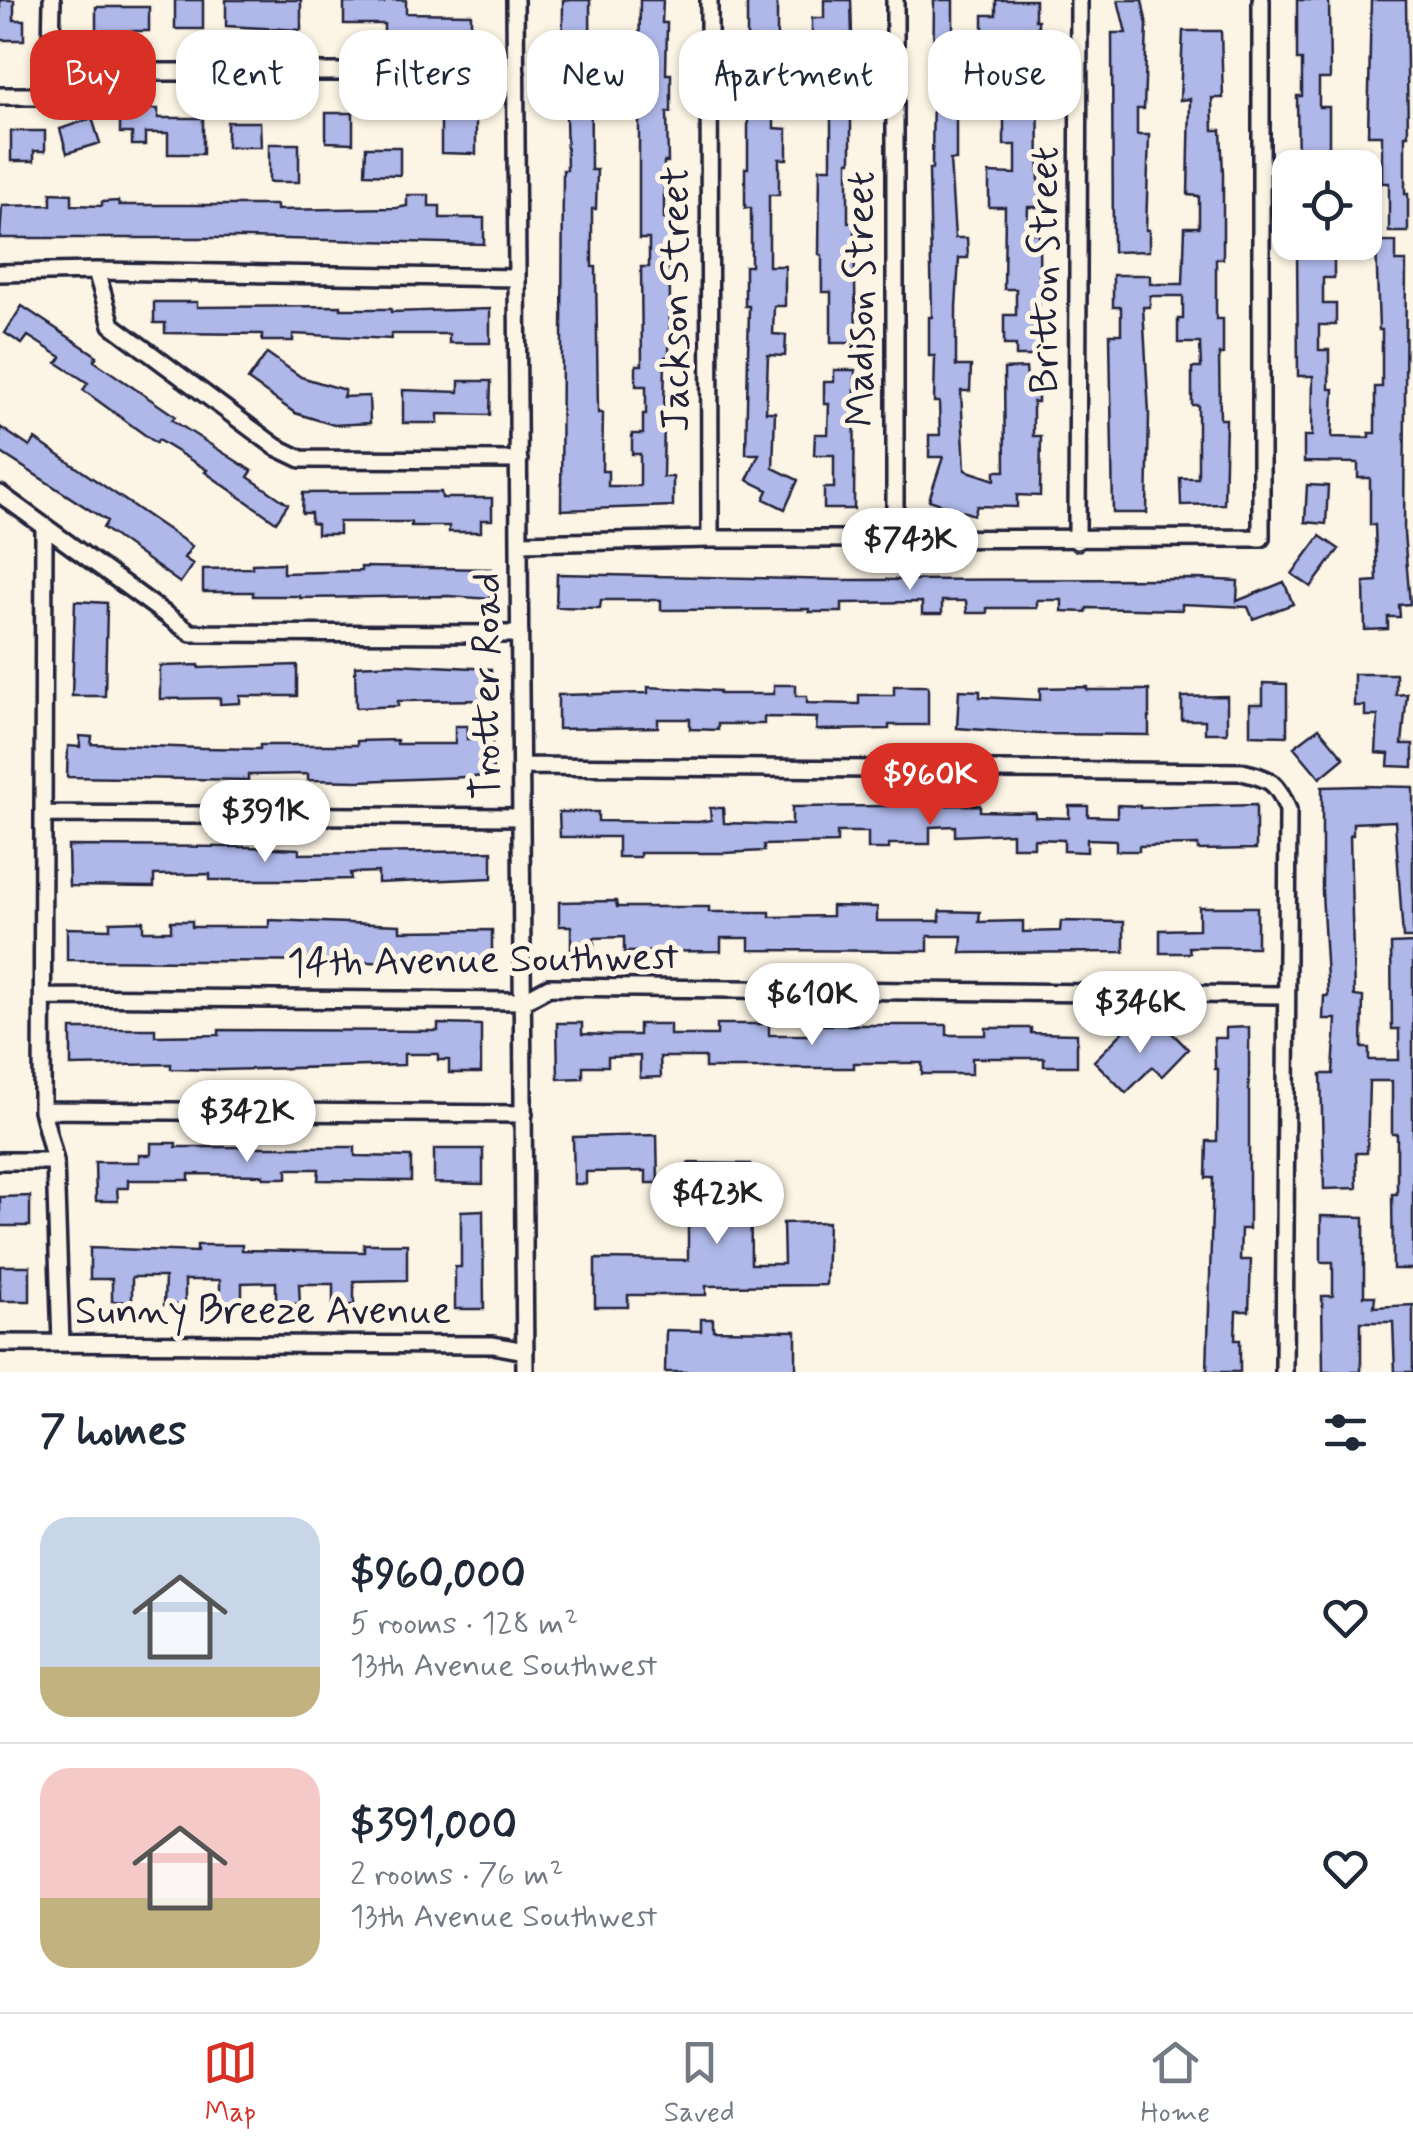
<!DOCTYPE html>
<meta charset="utf-8">
<style>
:root{--surface:#fff;--page:#f2f2f3;--text:#1f2937;--muted:#747a83;--line:#e0e1e3;--accent:#d93025}
body{margin:0;font-family:Mynerve,sans-serif;background:var(--page);color:var(--text);height:100vh;display:flex;flex-direction:column;font-size:38px;white-space:nowrap}
*{box-sizing:border-box;margin:0}
p{font-size:32px;color:var(--muted)}
.icon{flex:none;width:55px;height:55px;fill:none;stroke:currentColor;stroke-width:2;stroke-linecap:round;stroke-linejoin:round}
.map{position:relative;height:1372px;overflow:hidden}
.side{display:flex;flex-direction:column;background:var(--surface);flex:1}
.side>*{flex:none}
.hud{position:absolute;left:30px;top:30px;width:1355px;height:90px;display:flex;gap:20px}
.fabs{position:absolute;left:1272px;top:150px;display:grid;gap:20px}
.fabs a{display:grid;place-items:center;width:110px;height:110px;border-radius:20px;background:var(--surface);box-shadow:0 2px 8px #0004;font-size:50px}
.price{position:absolute;translate:-50% -85px;padding:0 22px;border-radius:35px;background:#fff;color:#222;font-size:32px;line-height:65px;filter:drop-shadow(0 2px 5px #0008)}
.price::after{content:'';position:absolute;left:50%;top:60px;width:30px;height:22px;margin-left:-15px;background:inherit;clip-path:polygon(0 0,100% 0,50% 100%)}
.price.current{background:var(--accent);color:#fff}
ul{padding:0;list-style:none}
li{display:flex;align-items:center;gap:30px;height:250px;padding:0 40px}
li+li{border-top:2px solid var(--line)}
li span{display:grid;place-items:center;flex:none;width:280px;height:200px;border-radius:30px;color:#555}
li>.icon{margin-inline-start:auto}
span .icon{width:120px;height:120px;fill:#fffc;stroke-width:1}
li b{font-size:42px}
h2{display:flex;justify-content:space-between;align-items:center;height:120px;padding:0 40px;font-size:42px}
.tag{padding:0 35px;border-radius:30px;background:var(--surface);box-shadow:0 2px 8px #0004;font-size:35px;line-height:90px}
.tag.current{background:var(--accent);color:#fff}
.tabs{display:flex;justify-content:space-around;align-items:center;height:140px;border-top:2px solid var(--line);background:var(--surface);font-size:28px;color:var(--muted)}
.tabs a{display:grid;justify-items:center;gap:5px}
.tabs .current{color:var(--accent)}
.map>svg:first-child{display:block}
</style>
<div class="map">
<svg width="1413" height="1372" viewBox="0 0 1413 1372">
<rect width="100%" height="100%" fill="#fcf5e5"/>
<filter id="ink" filterUnits="userSpaceOnUse"><feTurbulence type="fractalNoise" baseFrequency=".01" numOctaves="2"/><feDisplacementMap in="SourceGraphic" scale="20" xChannelSelector="R" yChannelSelector="G"/><feConvolveMatrix kernelMatrix="1 2 1 2 8 2 1 2 1" color-interpolation-filters="sRGB"/></filter>
<g filter="url(#ink)">
<!-- building -->
<path fill="#afb8e9" stroke="#22223b" stroke-width="2.5" d="M 0,0 L 14,0 L 14,20 L 24,20 L 24,40 L 0,40 Z
M 175,0 L 203,0 L 203,29 L 175,29 Z
M 226,0 L 301,0 L 301,30 L 226,26 Z
M 384,0 L 406,0 L 406,13 L 471,14 L 471,38 L 384,37 L 384,24 L 344,24 L 344,3 L 384,3 Z
M 563,0 L 590,0 L 591,170 L 597,170 L 596,209 L 592,209 L 592,267 L 596,267 L 598,413 L 603,413 L 602,471 L 608,471 L 608,486 L 640,486 L 640,454 L 632,454 L 632,434 L 643,434 L 643,414 L 646,414 L 646,386 L 636,386 L 636,365 L 642,365 L 641,267 L 649,267 L 649,239 L 639,239 L 639,113 L 634,113 L 634,74 L 639,74 L 640,0 L 663,0 L 662,23 L 667,23 L 666,74 L 671,74 L 671,112 L 667,112 L 668,162 L 664,162 L 664,219 L 669,219 L 670,309 L 669,357 L 665,357 L 663,477 L 673,477 L 673,506 L 561,510 L 563,170 L 567,170 L 566,112 L 562,112 Z
M 747,0 L 777,0 L 777,69 L 781,69 L 781,101 L 774,101 L 774,128 L 787,129 L 787,159 L 779,159 L 779,195 L 769,195 L 769,266 L 785,266 L 785,306 L 774,306 L 773,334 L 786,335 L 785,356 L 768,355 L 766,412 L 775,412 L 773,468 L 798,480 L 785,509 L 764,499 L 768,490 L 747,480 L 759,454 L 746,454 L 749,306 L 745,306 L 745,266 L 751,266 L 751,208 L 745,208 L 745,168 L 748,168 L 748,118 L 752,118 L 752,48 L 747,48 Z
M 824,0 L 851,0 L 854,109 L 851,109 L 851,161 L 848,161 L 848,222 L 854,222 L 856,343 L 831,343 L 831,292 L 822,292 L 822,255 L 819,254 L 820,168 L 831,168 L 831,110 L 825,38 L 812,38 L 812,18 L 824,18 Z
M 934,0 L 953,0 L 953,70 L 963,70 L 962,81 L 973,81 L 972,114 L 956,114 L 956,160 L 950,160 L 955,238 L 967,238 L 968,258 L 959,258 L 956,307 L 956,366 L 971,366 L 970,391 L 961,391 L 965,470 L 995,480 L 995,471 L 1005,471 L 1004,369 L 1026,368 L 1027,380 L 1038,380 L 1038,402 L 1033,402 L 1033,436 L 1041,436 L 1040,496 L 1017,495 L 1017,507 L 977,506 L 974,515 L 929,500 L 943,457 L 929,457 L 929,435 L 940,435 L 939,402 L 934,402 L 935,356 L 929,356 L 929,317 L 932,317 L 929,169 L 932,169 Z
M 996,0 L 1035,0 L 1035,20 L 1038,20 L 1039,207 L 1028,207 L 1027,233 L 1039,233 L 1040,356 L 1016,356 L 1016,345 L 1004,345 L 1004,315 L 1016,315 L 1016,289 L 1004,289 L 1005,207 L 989,207 L 989,173 L 1016,174 L 1016,145 L 1004,145 L 1004,113 L 1001,113 L 1001,80 L 1008,80 L 1008,34 L 983,34 L 983,15 L 996,15 Z
M 1118,0 L 1142,0 L 1147,25 L 1144,109 L 1137,109 L 1137,135 L 1149,135 L 1146,230 L 1149,230 L 1149,251 L 1113,252 L 1112,33 L 1126,33 Z
M 1297,0 L 1329,0 L 1330,79 L 1319,79 L 1319,107 L 1329,107 L 1329,148 L 1340,148 L 1339,168 L 1298,168 L 1297,96 L 1302,96 L 1302,60 L 1297,60 Z
M 1371,0 L 1406,0 L 1408,135 L 1405,135 L 1405,194 L 1408,194 L 1408,232 L 1389,232 L 1389,183 L 1382,183 L 1382,135 L 1368,135 Z
M 96,7 L 149,7 L 149,31 L 96,31 Z
M 1183,31 L 1221,31 L 1223,98 L 1212,98 L 1213,130 L 1221,130 L 1223,174 L 1223,259 L 1216,259 L 1216,319 L 1223,319 L 1223,354 L 1219,354 L 1220,419 L 1226,419 L 1224,504 L 1181,505 L 1180,478 L 1198,478 L 1198,405 L 1192,405 L 1192,368 L 1201,368 L 1200,343 L 1178,343 L 1178,319 L 1183,319 L 1183,296 L 1150,296 L 1150,307 L 1143,307 L 1149,414 L 1147,513 L 1113,513 L 1110,334 L 1121,334 L 1121,307 L 1113,307 L 1113,275 L 1150,275 L 1150,284 L 1183,284 L 1185,227 L 1199,227 L 1199,196 L 1188,195 L 1190,99 L 1180,100 Z
M 453,108 L 476,108 L 476,154 L 441,153 L 441,120 L 453,120 Z
M 120,109 L 158,109 L 158,118 L 203,118 L 203,154 L 168,154 L 168,133 L 145,133 L 145,145 L 132,145 L 132,133 L 120,133 Z
M 326,113 L 353,113 L 353,143 L 326,142 Z
M 92,118 L 100,143 L 67,153 L 60,129 Z
M 227,122 L 260,122 L 261,147 L 227,147 Z
M 11,131 L 45,131 L 45,151 L 34,151 L 34,161 L 11,161 Z
M 269,144 L 299,144 L 299,182 L 269,182 Z
M 366,147 L 400,147 L 400,175 L 365,174 Z
M 51,193 L 72,194 L 72,205 L 102,206 L 102,202 L 118,201 L 119,205 L 277,205 L 277,210 L 397,208 L 407,206 L 407,195 L 429,195 L 429,206 L 440,206 L 440,218 L 484,218 L 484,244 L 246,238 L 0,238 L 2,206 L 51,205 Z
M 1376,242 L 1396,242 L 1396,261 L 1406,261 L 1404,533 L 1410,604 L 1399,605 L 1400,617 L 1388,617 L 1388,629 L 1365,630 L 1364,582 L 1377,581 L 1375,525 L 1370,525 L 1370,478 L 1358,478 L 1358,463 L 1304,462 L 1304,436 L 1312,436 L 1313,376 L 1298,376 L 1297,247 L 1321,246 L 1322,257 L 1334,257 L 1334,278 L 1323,278 L 1323,304 L 1336,304 L 1336,325 L 1319,325 L 1319,350 L 1329,350 L 1329,389 L 1334,389 L 1332,437 L 1369,438 L 1369,433 L 1375,433 L 1375,387 L 1382,387 L 1382,330 L 1379,330 Z
M 154,302 L 197,302 L 197,307 L 341,306 L 341,309 L 391,309 L 391,312 L 490,309 L 490,343 L 449,343 L 449,334 L 391,334 L 391,339 L 293,334 L 293,341 L 262,341 L 262,334 L 165,333 L 165,323 L 154,323 Z
M 22,306 L 97,356 L 94,361 L 175,416 L 172,420 L 252,471 L 248,477 L 288,504 L 276,522 L 205,472 L 207,470 L 158,440 L 156,443 L 83,390 L 88,383 L 57,363 L 61,357 L 28,336 L 22,344 L 5,333 Z
M 267,353 L 301,377 L 345,390 L 343,397 L 369,396 L 370,423 L 334,425 L 295,413 L 248,380 Z
M 834,370 L 855,370 L 854,509 L 824,509 L 824,488 L 834,488 L 834,455 L 814,455 L 815,434 L 828,434 L 829,404 L 824,404 L 824,382 L 834,382 Z
M 459,381 L 491,381 L 490,415 L 438,414 L 438,423 L 403,423 L 403,390 L 459,392 Z
M 0,427 L 30,447 L 35,439 L 192,546 L 184,558 L 193,564 L 180,583 L 103,528 L 107,521 L 0,452 Z
M 1307,485 L 1328,486 L 1326,524 L 1305,522 Z
M 441,492 L 442,498 L 492,498 L 492,520 L 481,520 L 481,532 L 449,532 L 449,526 L 411,526 L 411,522 L 339,522 L 339,534 L 317,534 L 317,524 L 311,523 L 311,513 L 302,513 L 303,493 Z
M 1320,536 L 1339,549 L 1311,587 L 1292,574 Z
M 283,563 L 283,573 L 361,571 L 361,567 L 492,569 L 490,599 L 449,596 L 300,598 L 300,596 L 253,596 L 253,592 L 203,592 L 203,569 L 252,568 L 252,564 Z
M 557,574 L 843,580 L 1198,579 L 1238,581 L 1237,601 L 1284,582 L 1293,604 L 1253,619 L 1248,607 L 1182,604 L 1182,610 L 1087,608 L 1086,612 L 1062,611 L 1062,600 L 1037,600 L 1037,608 L 987,608 L 987,613 L 967,613 L 966,601 L 942,601 L 942,614 L 922,614 L 922,602 L 842,603 L 842,612 L 809,612 L 809,609 L 661,610 L 661,600 L 601,600 L 600,608 L 556,607 Z
M 75,601 L 107,603 L 105,696 L 72,696 Z
M 397,664 L 491,669 L 491,700 L 398,701 L 398,706 L 356,708 L 355,666 Z
M 199,665 L 199,668 L 297,665 L 297,696 L 240,696 L 240,703 L 220,704 L 220,698 L 160,699 L 160,666 Z
M 1354,674 L 1396,674 L 1396,695 L 1407,694 L 1402,744 L 1413,744 L 1413,767 L 1388,766 L 1389,754 L 1376,753 L 1378,716 L 1365,716 L 1365,706 L 1354,706 Z
M 1263,683 L 1287,684 L 1287,736 L 1250,735 L 1250,704 L 1263,704 Z
M 774,685 L 796,685 L 796,696 L 807,696 L 807,703 L 859,704 L 859,695 L 894,695 L 894,686 L 928,686 L 928,725 L 889,725 L 889,729 L 816,730 L 817,718 L 764,717 L 764,724 L 718,724 L 718,730 L 690,729 L 690,719 L 658,719 L 658,727 L 558,729 L 558,695 L 648,693 L 648,687 L 719,691 L 719,694 L 774,694 Z
M 1087,687 L 1087,690 L 1149,690 L 1149,735 L 1040,734 L 957,728 L 959,690 L 980,691 L 980,697 L 1040,700 L 1040,688 Z
M 1227,696 L 1227,733 L 1205,733 L 1205,720 L 1182,720 L 1182,697 Z
M 455,726 L 467,726 L 467,739 L 492,738 L 493,776 L 358,781 L 308,780 L 308,774 L 248,775 L 248,780 L 67,777 L 68,746 L 80,747 L 80,736 L 92,737 L 91,744 L 202,748 L 260,749 L 260,745 L 357,745 L 357,741 L 397,740 L 397,744 L 455,744 Z
M 1319,728 L 1344,758 L 1320,778 L 1294,747 Z
M 1362,786 L 1413,787 L 1413,938 L 1403,938 L 1395,821 L 1353,823 L 1353,835 L 1350,835 L 1354,996 L 1363,997 L 1362,1048 L 1369,1048 L 1369,1060 L 1399,1060 L 1399,1029 L 1392,1029 L 1391,944 L 1413,943 L 1413,1269 L 1393,1269 L 1392,1194 L 1397,1194 L 1397,1134 L 1392,1134 L 1392,1081 L 1369,1081 L 1367,1153 L 1356,1153 L 1357,1188 L 1324,1189 L 1321,1074 L 1333,1074 L 1336,1019 L 1323,1019 L 1324,996 L 1328,996 L 1322,892 L 1322,787 Z
M 980,805 L 980,811 L 1035,812 L 1035,817 L 1069,818 L 1069,806 L 1088,806 L 1088,816 L 1117,817 L 1117,805 L 1140,806 L 1140,808 L 1256,805 L 1256,849 L 1198,850 L 1198,845 L 1139,846 L 1139,851 L 1116,851 L 1116,840 L 1087,839 L 1087,852 L 1064,851 L 1064,840 L 1034,839 L 1034,847 L 1012,847 L 1012,833 L 955,836 L 955,826 L 930,827 L 930,844 L 889,844 L 889,849 L 868,849 L 868,832 L 837,832 L 837,843 L 764,845 L 764,851 L 724,853 L 640,853 L 640,857 L 618,857 L 618,837 L 560,837 L 559,812 L 598,812 L 598,821 L 698,822 L 711,820 L 710,808 L 723,808 L 724,823 L 792,825 L 792,807 Z
M 68,846 L 249,847 L 299,849 L 299,854 L 492,851 L 492,878 L 378,883 L 378,872 L 350,873 L 351,879 L 308,880 L 210,880 L 210,874 L 154,875 L 154,887 L 69,886 Z
M 616,901 L 617,907 L 709,907 L 709,912 L 770,912 L 770,917 L 832,916 L 832,906 L 877,907 L 877,921 L 940,921 L 940,911 L 980,912 L 979,922 L 1023,921 L 1023,932 L 1060,931 L 1061,921 L 1124,922 L 1124,952 L 961,953 L 962,936 L 928,936 L 928,951 L 749,950 L 749,938 L 721,938 L 721,951 L 624,952 L 624,937 L 594,938 L 594,950 L 571,950 L 571,926 L 559,926 L 559,902 Z
M 1199,907 L 1257,907 L 1257,947 L 1189,947 L 1190,953 L 1160,953 L 1160,930 L 1199,929 Z
M 269,920 L 400,925 L 400,931 L 492,930 L 492,963 L 67,960 L 67,928 L 110,929 L 110,922 L 143,921 L 143,931 L 171,931 L 171,921 L 192,921 L 192,927 L 269,927 Z
M 557,1023 L 582,1023 L 582,1034 L 608,1035 L 639,1035 L 639,1024 L 670,1024 L 670,1035 L 717,1035 L 717,1024 L 769,1024 L 769,1035 L 810,1035 L 810,1025 L 947,1025 L 947,1035 L 986,1035 L 986,1028 L 1031,1028 L 1031,1033 L 1077,1034 L 1077,1066 L 1044,1066 L 1044,1058 L 972,1058 L 972,1074 L 922,1074 L 922,1063 L 854,1063 L 854,1068 L 705,1068 L 705,1057 L 660,1057 L 661,1077 L 640,1078 L 640,1056 L 608,1057 L 608,1066 L 583,1066 L 583,1078 L 558,1079 Z
M 438,1024 L 481,1025 L 481,1073 L 449,1073 L 449,1060 L 438,1060 L 438,1054 L 404,1054 L 404,1065 L 220,1070 L 171,1069 L 171,1064 L 71,1066 L 71,1029 L 155,1029 L 155,1036 L 219,1035 L 219,1030 L 438,1031 Z
M 1163,1024 L 1188,1049 L 1162,1076 L 1152,1067 L 1126,1093 L 1094,1061 L 1129,1026 L 1145,1042 Z
M 1249,1027 L 1249,1229 L 1241,1229 L 1240,1260 L 1251,1260 L 1249,1311 L 1236,1311 L 1235,1340 L 1240,1340 L 1240,1372 L 1207,1372 L 1213,1178 L 1206,1178 L 1207,1141 L 1217,1141 L 1218,1069 L 1215,1069 L 1214,1038 L 1226,1038 L 1226,1028 Z
M 657,1135 L 658,1183 L 646,1183 L 646,1171 L 586,1172 L 586,1184 L 574,1184 L 573,1137 Z
M 151,1143 L 176,1143 L 176,1147 L 355,1147 L 355,1156 L 411,1157 L 411,1181 L 318,1180 L 319,1169 L 287,1169 L 287,1178 L 263,1178 L 263,1175 L 189,1174 L 189,1180 L 128,1180 L 128,1188 L 117,1188 L 118,1201 L 96,1201 L 95,1162 L 139,1162 L 139,1155 L 151,1155 Z
M 434,1149 L 483,1149 L 483,1184 L 434,1183 Z
M 688,1163 L 750,1164 L 751,1264 L 784,1264 L 783,1223 L 828,1222 L 826,1285 L 706,1286 L 706,1295 L 628,1295 L 628,1307 L 595,1307 L 595,1259 L 688,1260 Z
M 30,1196 L 30,1226 L 0,1226 L 0,1197 Z
M 483,1210 L 484,1309 L 455,1309 L 455,1267 L 461,1267 L 461,1211 Z
M 1321,1216 L 1364,1217 L 1364,1296 L 1375,1296 L 1374,1307 L 1413,1305 L 1413,1372 L 1395,1372 L 1393,1322 L 1361,1322 L 1361,1372 L 1323,1372 L 1322,1296 L 1333,1296 L 1333,1262 L 1321,1262 Z
M 364,1244 L 407,1244 L 407,1280 L 354,1281 L 354,1305 L 333,1305 L 333,1284 L 299,1284 L 300,1304 L 276,1304 L 276,1282 L 242,1283 L 242,1303 L 220,1303 L 220,1280 L 185,1280 L 185,1305 L 164,1305 L 165,1277 L 132,1277 L 132,1302 L 112,1301 L 112,1279 L 90,1279 L 90,1248 L 197,1252 L 197,1245 L 242,1245 L 242,1250 L 364,1252 Z
M 0,1266 L 30,1266 L 30,1301 L 0,1301 Z
M 701,1319 L 713,1319 L 713,1330 L 796,1331 L 796,1372 L 665,1372 L 666,1330 L 701,1331 Z"/>
<g fill="none" stroke-linecap="round" stroke-linejoin="round">
<defs>
<path id="minor" d="M 515,0 L 525,1372
M 709,0 L 710,539
M 895,0 L 895,538
M 51,72 L 516,72
M 0,96 L 50,96 L 52,0
M 96,271 L 112,325 L 276,447 L 301,459 L 519,460
M 0,273 L 96,271 L 517,278
M 0,494 L 191,633 L 520,634
M 44,527 L 42,1110 L 55,1161 L 61,1343
M 1077,541 L 1079,0
M 519,543 L 710,539 L 1261,538 L 1261,0
M 521,766 L 1242,772 C 1271,779 1277,782 1288,810 L 1284,1372
M 43,814 L 521,817
M 43,997 L 523,1001 L 549,987 L 1285,995
M 42,1110 L 524,1114
M 0,1161 L 55,1161
M 0,1343 L 493,1345 L 525,1351"/>
</defs>
<!-- minor casing -->
<use href="#minor" stroke="#22223b" stroke-width="22"/>
<!-- minor -->
<use href="#minor" stroke="#fcf5e5" stroke-width="15"/>
</g>
</g>
<g text-anchor="middle" dominant-baseline="central" stroke-width="10" stroke-linejoin="round" paint-order="stroke">
<!-- street labels -->
<g font-size="40" fill="#22223b" stroke="#fcf5e5">
<text transform="translate(1046 270) rotate(-90)">Britton Street</text>
<text transform="translate(677 299) rotate(-90)">Jackson Street</text>
<text transform="translate(862 299) rotate(-90)">Madison Street</text>
<text transform="translate(488 686) rotate(-90)">Trotter Road</text>
<text transform="translate(483 961) rotate(-1)">14th Avenue Southwest</text>
<text x="263" y="1312">Sunny Breeze Avenue</text>
</g>
</g>
</svg>
<div class="fabs">
<a><svg class="icon" aria-label="locate" viewBox="0 0 24 24"><circle cx="12" cy="12" r="6"/><path d="M12 2v4M12 18v4M2 12h4M18 12h4"/></svg></a>
</div>
<b class="price" style="left:910px;top:593px">$743K</b>
<b class="price current" style="left:930px;top:828px">$960K</b>
<b class="price" style="left:265px;top:865px">$391K</b>
<b class="price" style="left:812px;top:1048px">$610K</b>
<b class="price" style="left:1140px;top:1056px">$346K</b>
<b class="price" style="left:247px;top:1165px">$342K</b>
<b class="price" style="left:717px;top:1247px">$423K</b>
<div class="hud">
<a class="tag current">Buy</a>
<a class="tag">Rent</a>
<a class="tag">Filters</a>
<a class="tag">New</a>
<a class="tag">Apartment</a>
<a class="tag">House</a>
</div>
</div>
<section class="side">
<h2>7 homes<svg class="icon" aria-label="filters" viewBox="0 0 24 24"><path d="M4 7h16M4 17h16"/><circle cx="9" cy="7" r="2"/><circle cx="15" cy="17" r="2"/></svg></h2>
<ul>
<li><span style="background:linear-gradient(#c9d6e8 75%,#c2b280 0)"><svg class="icon" aria-label="home" viewBox="0 0 24 24"><path d="M3 11l9-7 9 7M6 9v11h12V9"/></svg></span><div><b>$960,000</b><p>5 rooms · 128 m²</p><p>13th Avenue Southwest</p></div><svg class="icon" aria-label="heart" viewBox="0 0 24 24"><path d="M12 20l-8-8c-3-5 5-10 8-4 3-6 11-1 8 4z"/></svg></li>
<li><span style="background:linear-gradient(#f6c9c9 65%,#c2b280 0)"><svg class="icon" aria-label="home" viewBox="0 0 24 24"><path d="M3 11l9-7 9 7M6 9v11h12V9"/></svg></span><div><b>$391,000</b><p>2 rooms · 76 m²</p><p>13th Avenue Southwest</p></div><svg class="icon" aria-label="heart" viewBox="0 0 24 24"><path d="M12 20l-8-8c-3-5 5-10 8-4 3-6 11-1 8 4z"/></svg></li>
</ul>
</section>
<nav class="tabs">
<a class="current"><svg class="icon" aria-label="map" viewBox="0 0 24 24"><path d="M3 6l6-2 6 2 6-2v14l-6 2-6-2-6 2zM9 4v14M15 6v14"/></svg>Map</a>
<a><svg class="icon" aria-label="saved" viewBox="0 0 24 24"><path d="M7 4h10v16l-5-4-5 4z"/></svg>Saved</a>
<a><svg class="icon" aria-label="home" viewBox="0 0 24 24"><path d="M3 11l9-7 9 7M6 9v11h12V9"/></svg>Home</a>
</nav>
